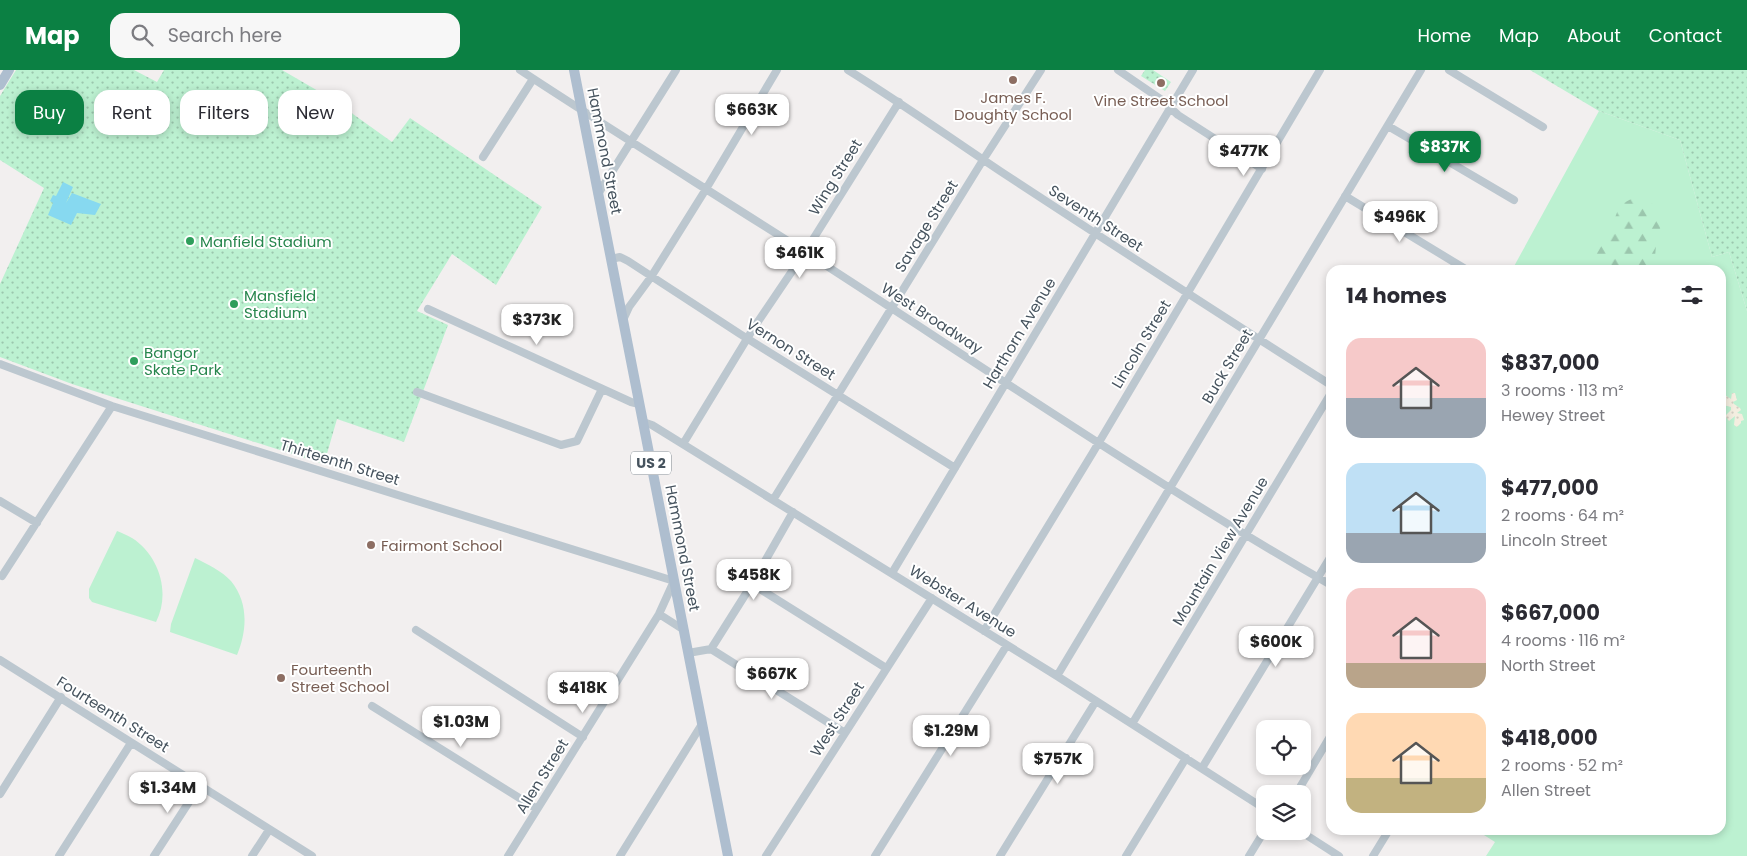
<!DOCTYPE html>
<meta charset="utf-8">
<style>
:root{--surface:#fff;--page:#f7f7f7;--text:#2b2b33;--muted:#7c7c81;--accent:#0b8043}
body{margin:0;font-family:Poppins,sans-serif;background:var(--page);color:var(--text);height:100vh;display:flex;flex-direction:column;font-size:19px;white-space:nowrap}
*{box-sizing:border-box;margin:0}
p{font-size:16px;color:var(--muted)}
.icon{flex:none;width:28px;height:28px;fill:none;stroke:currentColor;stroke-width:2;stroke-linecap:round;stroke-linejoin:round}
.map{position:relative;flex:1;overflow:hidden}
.drawer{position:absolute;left:1326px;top:195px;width:400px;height:570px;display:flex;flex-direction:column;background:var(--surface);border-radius:15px;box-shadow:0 2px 8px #0003}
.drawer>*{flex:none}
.guide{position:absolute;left:15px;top:20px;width:475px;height:45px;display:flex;gap:10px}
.fabs{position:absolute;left:1256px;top:650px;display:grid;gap:10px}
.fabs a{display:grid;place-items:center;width:55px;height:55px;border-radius:10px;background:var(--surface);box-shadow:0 2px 8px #0003;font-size:25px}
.price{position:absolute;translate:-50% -42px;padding:0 11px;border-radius:10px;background:#fff;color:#222;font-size:16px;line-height:32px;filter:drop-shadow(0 1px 2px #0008)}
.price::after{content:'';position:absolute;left:50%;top:30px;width:15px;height:11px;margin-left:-8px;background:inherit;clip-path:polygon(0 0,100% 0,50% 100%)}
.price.on{background:var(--accent);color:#fff}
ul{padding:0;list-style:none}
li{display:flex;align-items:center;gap:15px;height:125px;padding:0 20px}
li span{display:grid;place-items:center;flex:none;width:140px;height:100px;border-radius:15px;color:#555}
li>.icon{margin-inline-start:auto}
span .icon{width:60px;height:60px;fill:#fffc;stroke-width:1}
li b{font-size:21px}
h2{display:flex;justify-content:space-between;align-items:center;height:60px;padding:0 20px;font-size:21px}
.tag{padding:0 18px;border-radius:15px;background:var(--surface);box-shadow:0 2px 8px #0003;font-size:18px;line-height:45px}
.tag.on{background:var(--accent);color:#fff}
header{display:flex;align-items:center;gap:30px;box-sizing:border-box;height:70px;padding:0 25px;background:var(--accent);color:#fff}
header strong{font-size:24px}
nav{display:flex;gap:28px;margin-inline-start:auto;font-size:18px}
.search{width:350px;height:45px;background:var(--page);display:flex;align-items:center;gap:12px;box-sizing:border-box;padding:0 18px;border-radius:15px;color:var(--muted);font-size:19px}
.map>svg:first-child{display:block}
</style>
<header>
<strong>Map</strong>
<div class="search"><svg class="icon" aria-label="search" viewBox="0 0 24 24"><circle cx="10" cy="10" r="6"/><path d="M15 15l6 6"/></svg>Search here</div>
<nav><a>Home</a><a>Map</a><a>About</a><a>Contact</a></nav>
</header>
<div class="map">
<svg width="1747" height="786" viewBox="0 0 1747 786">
<defs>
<pattern id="forest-firs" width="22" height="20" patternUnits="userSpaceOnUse" patternTransform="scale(1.25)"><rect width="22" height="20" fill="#bcf1d1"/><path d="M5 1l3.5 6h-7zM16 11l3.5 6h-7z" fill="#9bc6ad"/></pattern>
<pattern id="sand-dots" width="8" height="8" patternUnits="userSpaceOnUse" patternTransform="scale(1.25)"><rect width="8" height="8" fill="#f4eee0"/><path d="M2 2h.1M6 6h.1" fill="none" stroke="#d3cec3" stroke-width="1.8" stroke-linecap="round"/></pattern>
<pattern id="park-dots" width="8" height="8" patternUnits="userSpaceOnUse" patternTransform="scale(1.25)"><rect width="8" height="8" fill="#bcf1d1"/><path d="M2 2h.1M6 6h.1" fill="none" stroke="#9bc6ad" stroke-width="1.8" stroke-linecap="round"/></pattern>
</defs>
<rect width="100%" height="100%" fill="#f2efef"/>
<!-- grass -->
<path fill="#bcf1d1" d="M 1599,41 L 1680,70 L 1712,187 L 1729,182 L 1747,241 L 1747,786 L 1486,786 L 1495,772 L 1476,760 L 1721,760 L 1721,200 L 1512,200 Z
M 117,461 C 122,463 127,465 132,468 C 159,485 171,523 156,552 L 92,532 L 89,528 L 89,519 Z
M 195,488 C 207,494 222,501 231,511 C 249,533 247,561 237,585 L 170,562 L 171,554 Z"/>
<!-- forest -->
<path fill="url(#forest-firs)" d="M 1647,127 C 1656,136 1660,153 1661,165 L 1656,175 L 1654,200 L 1588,200 L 1599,195 L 1600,192 L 1595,183 L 1596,177 L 1612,155 L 1620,135 L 1633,128 Z"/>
<!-- sand -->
<path fill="url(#sand-dots)" d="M 1732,323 L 1735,323 L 1737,330 L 1733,332 L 1734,334 L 1740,338 L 1741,340 L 1737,343 L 1742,344 L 1744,350 L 1741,351 L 1741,353 L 1737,357 L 1734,355 L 1735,346 L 1729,351 L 1725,346 L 1731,340 L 1731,337 L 1723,335 L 1725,325 L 1731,329 Z"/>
<!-- park -->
<path fill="url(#park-dots)" d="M 16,0 L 134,0 L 157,12 L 164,0 L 282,0 L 332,29 L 392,72 L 410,48 L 542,137 L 496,215 L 452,184 L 417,241 L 448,255 L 404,372 L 337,349 L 324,394 L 72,314 L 0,287 L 0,214 L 44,118 L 0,90 L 0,26 Z
M 1145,0 L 1153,0 L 1171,12 L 1165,21 L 1141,6 Z
M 1530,0 L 1747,0 L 1747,241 L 1729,182 L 1712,187 L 1680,70 L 1599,41 Z"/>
<!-- water -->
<path fill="#87d9f0" d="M 63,112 L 73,117 L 66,133 L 72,123 L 101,134 L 95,145 L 77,143 L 71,155 L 48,145 L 53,133 L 50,131 L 53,125 L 56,126 Z"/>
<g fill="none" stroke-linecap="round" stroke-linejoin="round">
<!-- minor -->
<path stroke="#bcc7cf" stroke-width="8" d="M 520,0 C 614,62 710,121 805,182 C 979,294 1151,412 1331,515
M 848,0 C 900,32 949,67 1000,101 C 1110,173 1220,245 1331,315
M 1118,0 L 1162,30 L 1178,45 L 1262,99
M 1449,0 L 1543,57
M 1388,56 L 1514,130
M 483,87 L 533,9
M 598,124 L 676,0
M 1345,126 L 1467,200
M 611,189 L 620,187 L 628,191 L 740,264 L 955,398
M 428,239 L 631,332 L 639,334
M 623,250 L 629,237 L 651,207 L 706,119 L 777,0
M 0,294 L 112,336 L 674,511 L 659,544 L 508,786
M 417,322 L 561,375 L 577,371 L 602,319
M 643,352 L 652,355 L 1057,606 L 1265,739
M 683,374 L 753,259 L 805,182 L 899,32
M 773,430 L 983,90 L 1041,0
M 0,431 L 37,453
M 892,503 L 1193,0
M 2,506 L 112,336
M 752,514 L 886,598
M 659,544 L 684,560
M 416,560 L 583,667
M 984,561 L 1092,384 L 1320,0
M 711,579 L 845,663
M 688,583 L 711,579 L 752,514 L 793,442
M 0,590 L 312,786
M 1057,606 L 1421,0
M 372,636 L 537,739
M 1132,654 L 1331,323
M 1202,698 L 1331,486
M 0,724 L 61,627
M 1296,724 L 1331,665
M 1300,761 L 1339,786
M 59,786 L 131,673
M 154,786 L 200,715
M 252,786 L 269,760
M 620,786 L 702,654
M 766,786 L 932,528
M 875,786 L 1007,575
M 1000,786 L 1096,631
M 1126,786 L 1186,688
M 1249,786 L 1265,760
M 1373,786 L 1389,760"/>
<!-- major -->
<path stroke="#aebecf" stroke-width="10" d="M 574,0 L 728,786
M 0,15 L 9,0"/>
</g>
<!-- markers -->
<g fill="#8d6e63" stroke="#fff" stroke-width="2">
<circle cx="1013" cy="10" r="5"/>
<circle cx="1161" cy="13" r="5"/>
<circle cx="371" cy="475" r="5"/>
<circle cx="281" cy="608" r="5"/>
</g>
<g fill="#2e9e5b" stroke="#fff" stroke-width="2">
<circle cx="190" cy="171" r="5"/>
<circle cx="234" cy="234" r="5"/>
<circle cx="134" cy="291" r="5"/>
</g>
<g text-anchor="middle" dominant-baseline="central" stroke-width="4" stroke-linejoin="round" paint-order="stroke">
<!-- shield labels -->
<rect fill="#fff" stroke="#7e878e" stroke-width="1" x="631" y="381.5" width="40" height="23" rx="4"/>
<g font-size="14" font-weight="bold" fill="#46535e">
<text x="651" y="393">US 2</text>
</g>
<!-- education labels -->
<g font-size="15" fill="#785e54" stroke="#fff">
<text x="1013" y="27">James F.<tspan x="1013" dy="17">Doughty School</tspan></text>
<text x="1161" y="30">Vine Street School</text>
<text x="381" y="475" text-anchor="start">Fairmont School</text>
<text x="291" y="599" text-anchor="start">Fourteenth<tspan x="291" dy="17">Street School</tspan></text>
</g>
<!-- street labels -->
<g font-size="15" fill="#46535e" stroke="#fff">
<text transform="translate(605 81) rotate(79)">Hammond Street</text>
<text transform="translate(835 107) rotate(-58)">Wing Street</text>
<text transform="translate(1096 148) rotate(33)">Seventh Street</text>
<text transform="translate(926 156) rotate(-58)">Savage Street</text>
<text transform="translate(932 248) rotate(33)">West Broadway</text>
<text transform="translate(1019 263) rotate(-59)">Harthorn Avenue</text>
<text transform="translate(1141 274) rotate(-59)">Lincoln Street</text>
<text transform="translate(791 279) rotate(32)">Vernon Street</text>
<text transform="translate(1227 296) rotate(-59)">Buck Street</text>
<text transform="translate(340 392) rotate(17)">Thirteenth Street</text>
<text transform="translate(683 478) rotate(79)">Hammond Street</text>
<text transform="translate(1220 481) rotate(-59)">Mountain View Avenue</text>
<text transform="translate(963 531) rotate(32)">Webster Avenue</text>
<text transform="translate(113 644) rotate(32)">Fourteenth Street</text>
<text transform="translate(837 649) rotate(-57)">West Street</text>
<text transform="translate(542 706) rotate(-58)">Allen Street</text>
</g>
<!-- leisure labels -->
<g font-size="15" fill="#27864d" stroke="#fff" text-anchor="start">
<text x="200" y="171">Manfield Stadium</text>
<text x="244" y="225">Mansfield<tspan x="244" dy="17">Stadium</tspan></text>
<text x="144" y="282">Bangor<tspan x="144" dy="17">Skate Park</tspan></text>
</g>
</g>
</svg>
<div class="fabs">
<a><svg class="icon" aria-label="locate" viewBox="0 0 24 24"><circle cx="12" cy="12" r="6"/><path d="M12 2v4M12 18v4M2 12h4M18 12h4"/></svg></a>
<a><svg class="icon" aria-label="layers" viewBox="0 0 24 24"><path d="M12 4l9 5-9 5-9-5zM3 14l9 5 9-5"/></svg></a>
</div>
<b class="price" style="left:752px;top:66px">$663K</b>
<b class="price on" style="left:1445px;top:103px">$837K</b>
<b class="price" style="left:1244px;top:107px">$477K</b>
<b class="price" style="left:1400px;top:173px">$496K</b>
<b class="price" style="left:800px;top:209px">$461K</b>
<b class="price" style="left:537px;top:276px">$373K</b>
<b class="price" style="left:754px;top:531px">$458K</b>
<b class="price" style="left:1276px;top:598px">$600K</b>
<b class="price" style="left:772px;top:630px">$667K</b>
<b class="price" style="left:583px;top:644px">$418K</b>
<b class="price" style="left:461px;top:678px">$1.03M</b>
<b class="price" style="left:951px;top:687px">$1.29M</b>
<b class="price" style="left:1058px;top:715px">$757K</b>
<b class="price" style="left:168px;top:744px">$1.34M</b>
<div class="guide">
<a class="tag on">Buy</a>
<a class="tag">Rent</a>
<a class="tag">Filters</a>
<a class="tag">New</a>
</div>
<section class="drawer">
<h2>14 homes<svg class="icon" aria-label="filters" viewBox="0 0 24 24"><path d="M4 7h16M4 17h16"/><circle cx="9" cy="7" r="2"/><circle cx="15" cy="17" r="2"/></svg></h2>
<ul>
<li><span style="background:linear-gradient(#f6c9c9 60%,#9aa5b1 0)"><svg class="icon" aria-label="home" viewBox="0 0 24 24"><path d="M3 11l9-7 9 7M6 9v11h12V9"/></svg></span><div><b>$837,000</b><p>3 rooms · 113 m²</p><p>Hewey Street</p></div></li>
<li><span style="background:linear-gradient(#bfe0f5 70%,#9aa5b1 0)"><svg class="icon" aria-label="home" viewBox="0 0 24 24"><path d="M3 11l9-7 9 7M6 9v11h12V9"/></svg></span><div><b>$477,000</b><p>2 rooms · 64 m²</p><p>Lincoln Street</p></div></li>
<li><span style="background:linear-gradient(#f6c9c9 75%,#b9a48a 0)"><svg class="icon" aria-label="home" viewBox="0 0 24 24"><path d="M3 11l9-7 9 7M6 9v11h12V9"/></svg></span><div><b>$667,000</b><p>4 rooms · 116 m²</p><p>North Street</p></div></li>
<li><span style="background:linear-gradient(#ffd9b3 65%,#c2b280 0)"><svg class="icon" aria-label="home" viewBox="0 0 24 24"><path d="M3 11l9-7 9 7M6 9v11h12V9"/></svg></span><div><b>$418,000</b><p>2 rooms · 52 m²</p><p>Allen Street</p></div></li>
</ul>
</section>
</div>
